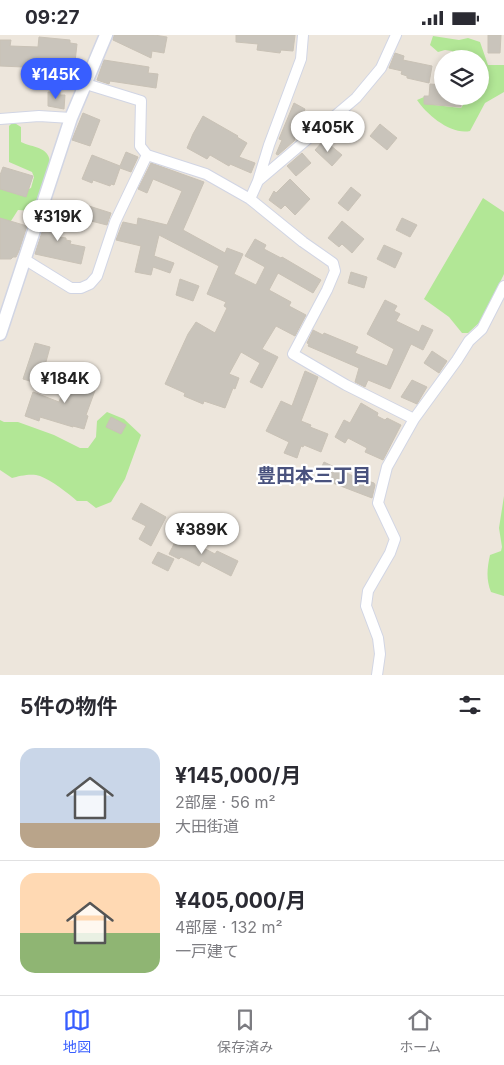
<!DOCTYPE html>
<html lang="ja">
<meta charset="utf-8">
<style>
:root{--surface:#fff;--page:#f7f7f7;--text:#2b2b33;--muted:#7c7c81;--line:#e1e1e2;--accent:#385eff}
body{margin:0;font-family:Inter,"Noto Sans JP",sans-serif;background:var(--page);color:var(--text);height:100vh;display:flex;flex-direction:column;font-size:19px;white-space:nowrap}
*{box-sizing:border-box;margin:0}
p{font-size:16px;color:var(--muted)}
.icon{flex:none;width:28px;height:28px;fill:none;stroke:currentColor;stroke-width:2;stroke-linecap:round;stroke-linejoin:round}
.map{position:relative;height:640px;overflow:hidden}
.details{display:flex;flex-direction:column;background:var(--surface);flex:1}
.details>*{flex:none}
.buttons{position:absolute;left:434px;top:15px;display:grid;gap:10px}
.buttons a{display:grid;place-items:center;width:55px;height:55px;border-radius:50%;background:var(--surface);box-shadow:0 2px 8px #0003;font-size:25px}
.price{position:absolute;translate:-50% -42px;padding:0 11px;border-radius:18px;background:#fff;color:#222;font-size:16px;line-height:32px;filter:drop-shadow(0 1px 2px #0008)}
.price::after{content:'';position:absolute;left:50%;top:30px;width:15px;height:11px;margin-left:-8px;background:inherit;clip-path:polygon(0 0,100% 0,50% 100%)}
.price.selected{background:var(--accent);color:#fff}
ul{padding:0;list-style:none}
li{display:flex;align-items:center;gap:15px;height:125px;padding:0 20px}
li+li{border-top:1px solid var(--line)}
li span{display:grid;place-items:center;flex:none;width:140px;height:100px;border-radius:15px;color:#555}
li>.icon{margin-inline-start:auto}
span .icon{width:60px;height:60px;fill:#fffc;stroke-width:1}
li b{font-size:21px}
h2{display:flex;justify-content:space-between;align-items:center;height:60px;padding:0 20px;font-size:21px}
.status{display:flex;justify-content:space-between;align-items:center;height:35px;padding:0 25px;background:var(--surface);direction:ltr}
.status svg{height:14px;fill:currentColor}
.dock{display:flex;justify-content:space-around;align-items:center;height:70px;border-top:1px solid var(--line);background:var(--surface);font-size:14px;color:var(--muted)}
.dock a{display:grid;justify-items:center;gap:2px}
.dock .selected{color:var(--accent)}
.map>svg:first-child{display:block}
</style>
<div class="status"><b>09:27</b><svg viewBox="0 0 49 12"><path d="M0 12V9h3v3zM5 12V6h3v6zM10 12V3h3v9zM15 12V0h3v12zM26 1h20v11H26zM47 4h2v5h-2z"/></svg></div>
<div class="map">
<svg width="504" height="640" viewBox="0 0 504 640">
<rect width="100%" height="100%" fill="#ede6dc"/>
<!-- green -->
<path fill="#b2e796" d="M 433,1 L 459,5 L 468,3 L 480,7 L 488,30 L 504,30 L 504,57 L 485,68 L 470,96 C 451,100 427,80 417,65 L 424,62 L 435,70 L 461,73 L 467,64 L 467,61 L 480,61 L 480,24 L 454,24 L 455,21 L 452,16 L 445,15 L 438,17 L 430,10 Z
M 13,87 L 21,92 L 21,107 C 33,113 48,111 50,127 L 33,176 L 18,175 L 9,189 L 0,190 L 0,147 L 26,155 L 31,153 L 34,142 L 32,137 L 9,127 L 9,91 Z
M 483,163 L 504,177 L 504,239 L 481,286 L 468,298 L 462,298 L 449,282 L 424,264 Z
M 107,377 L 124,384 L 141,400 L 125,444 L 111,467 L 96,473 L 87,466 L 77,466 C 68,458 51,445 40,441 C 32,438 19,441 12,443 L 0,435 L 0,385 L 4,387 L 18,387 L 54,400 L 80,413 L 88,413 L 96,402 L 97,386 Z
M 504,461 L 504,561 L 491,557 C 486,544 487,534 490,520 L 501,516 L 502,512 L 499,493 Z"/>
<!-- building -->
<path fill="#c9c4bb" stroke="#c9c2b6" d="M 114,0 L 154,0 L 167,2 L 164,18 L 152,16 L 151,23 L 113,5 Z
M 236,0 L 295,0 L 293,16 L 281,15 L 280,18 L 257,15 L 258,9 L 236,7 Z
M 488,0 L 501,0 L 500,18 L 488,18 Z
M 39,2 L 70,5 L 70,8 L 77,9 L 75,27 L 55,25 L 54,43 L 36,42 L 36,34 L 23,34 L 23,32 L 0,31 L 0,5 L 11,5 L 10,11 L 38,12 Z
M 395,18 L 404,21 L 403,25 L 432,31 L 429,48 L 407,43 L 407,41 L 401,39 L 402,36 L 389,33 Z
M 104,25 L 149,32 L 148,38 L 158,39 L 156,53 L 110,46 L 109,49 L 97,45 Z
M 430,49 L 442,50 L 442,61 L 461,61 L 461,72 L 424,69 L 424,61 L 429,61 Z
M 48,57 L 60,57 L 60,60 L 65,60 L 64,74 L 48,71 Z
M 294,68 L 305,74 L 296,94 L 299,95 L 294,106 L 278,120 L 276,119 L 282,105 L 279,104 Z
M 83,78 L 100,85 L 90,111 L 72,105 Z
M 203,81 L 238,101 L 237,102 L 247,108 L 239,122 L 255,128 L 251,138 L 230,129 L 229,131 L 210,120 L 207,124 L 187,113 L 193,99 Z
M 380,89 L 397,103 L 387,115 L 370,101 Z
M 324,105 L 342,120 L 332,131 L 315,115 Z
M 126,117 L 138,122 L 131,137 L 120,133 L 114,150 L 111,149 L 110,151 L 93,145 L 92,148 L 82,144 L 92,120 L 120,131 Z
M 302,118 L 311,128 L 296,141 L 287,131 Z
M 151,128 L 204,147 L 183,195 L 225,218 L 227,213 L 243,219 L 234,239 L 256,250 L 265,232 L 245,221 L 255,204 L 266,210 L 264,214 L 281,223 L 282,222 L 321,245 L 313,258 L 278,238 L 269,255 L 291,267 L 289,271 L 306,280 L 295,301 L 276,291 L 262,314 L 278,322 L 262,353 L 250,347 L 260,328 L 241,317 L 229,339 L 239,343 L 235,354 L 233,353 L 225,373 L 204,366 L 203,369 L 184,361 L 185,358 L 165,349 L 188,299 L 196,287 L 215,298 L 227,273 L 224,271 L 226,267 L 207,259 L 219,231 L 159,200 L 154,221 L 174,228 L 170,238 L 153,232 L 151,240 L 135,237 L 141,211 L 116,205 L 123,187 L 137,190 L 138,183 L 167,190 L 182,156 L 153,144 L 147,158 L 138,154 Z
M 3,132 L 33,141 L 26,162 L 0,154 L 0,140 Z
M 290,144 L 310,164 L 295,180 L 285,170 L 281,174 L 269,165 L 274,156 L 276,158 Z
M 351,152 L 361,160 L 348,176 L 338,168 Z
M 89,171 L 111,178 L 107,190 L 91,186 L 92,183 L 86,181 Z
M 50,172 L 61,175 L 54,201 L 66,203 L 66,205 L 71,206 L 70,209 L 85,212 L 81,229 L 35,219 Z
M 0,183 L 27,191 L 19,216 L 16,222 L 13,222 L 11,224 L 0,224 Z
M 402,183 L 417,190 L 410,202 L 396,195 Z
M 342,186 L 364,204 L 352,218 L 342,209 L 339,212 L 328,203 Z
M 384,210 L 402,218 L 395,233 L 377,224 Z
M 351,237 L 367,242 L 364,253 L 348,248 Z
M 180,244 L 199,251 L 193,266 L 176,260 Z
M 385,265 L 397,271 L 394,276 L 400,279 L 396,286 L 419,297 L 422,290 L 433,295 L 423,315 L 411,309 L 390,354 L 368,345 L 365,352 L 355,347 L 359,333 L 308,311 L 309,309 L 307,308 L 313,295 L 323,300 L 324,298 L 358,312 L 355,318 L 387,331 L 394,314 L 367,299 Z
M 35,308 L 50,312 L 40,349 L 23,344 Z
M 432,316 L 447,326 L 439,338 L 424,328 Z
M 305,336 L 318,342 L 301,386 L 311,390 L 310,392 L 328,399 L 321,417 L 304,410 L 303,412 L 301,411 L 297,423 L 284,418 L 289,407 L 266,396 L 281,366 L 292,371 Z
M 69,340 L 97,350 L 86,380 L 88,381 L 84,394 L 73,391 L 73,392 L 40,382 L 39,386 L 25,381 L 33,357 L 59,367 Z
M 412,345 L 427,352 L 417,369 L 401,362 Z
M 361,368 L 378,378 L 377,381 L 385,385 L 387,383 L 401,390 L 383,425 L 365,417 L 367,413 L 348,403 L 345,408 L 335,402 L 344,385 L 350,388 Z
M 111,382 L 126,390 L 121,399 L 106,392 Z
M 324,427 L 353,441 L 374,448 L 375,450 L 372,463 L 317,442 Z
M 141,468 L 166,482 L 151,511 L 139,504 L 146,491 L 132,484 Z
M 180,497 L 190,502 L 188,505 L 215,519 L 217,516 L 238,526 L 231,541 L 202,526 L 199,531 L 181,522 L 179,524 L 169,519 Z
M 158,517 L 174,524 L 168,536 L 152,528 Z"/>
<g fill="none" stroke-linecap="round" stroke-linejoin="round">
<defs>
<path id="minor" d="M 303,0 L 301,24 L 269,110 L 258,146 L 250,164 L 303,207 L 333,228 L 335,236 L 327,255 L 293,319 L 346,350 L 414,384
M 86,49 L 141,66 L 140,111 L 147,120 L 206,139 L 250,164
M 0,84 L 39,81 L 71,83
M 258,146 L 356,63 L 381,33 L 396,0
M 24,224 L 71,253 L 81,253 L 90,249 L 97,241 L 115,187 L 147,120
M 377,640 L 380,619 L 378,603 L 366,571 L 368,556 L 390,518 L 395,504 L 378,468 L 387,432 L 414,384 L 457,325 L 469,306 L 482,294 L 504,251"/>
<path id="tertiary" d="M 0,299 L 71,83 L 106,0"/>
</defs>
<!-- minor casing -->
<use href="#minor" stroke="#d1d5e4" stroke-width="12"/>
<!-- tertiary casing -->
<use href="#tertiary" stroke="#d1d5e4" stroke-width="15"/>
<!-- minor -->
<use href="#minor" stroke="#fff" stroke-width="10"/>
<!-- tertiary -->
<use href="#tertiary" stroke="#fff" stroke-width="12"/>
</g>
<g text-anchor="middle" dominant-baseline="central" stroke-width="4.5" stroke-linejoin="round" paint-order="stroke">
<!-- neighbourhood labels -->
<g font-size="19" font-weight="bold" fill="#49527e" stroke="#fff">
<text x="314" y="440">豊田本三丁目</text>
</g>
</g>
</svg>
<div class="buttons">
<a><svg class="icon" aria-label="layers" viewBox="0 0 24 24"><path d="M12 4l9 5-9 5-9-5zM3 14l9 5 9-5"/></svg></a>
</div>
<b class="price selected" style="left:56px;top:65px">¥145K</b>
<b class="price" style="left:328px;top:118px">¥405K</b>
<b class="price" style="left:58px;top:207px">¥319K</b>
<b class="price" style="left:65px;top:369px">¥184K</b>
<b class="price" style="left:202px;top:520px">¥389K</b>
</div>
<section class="details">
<h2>5件の物件<svg class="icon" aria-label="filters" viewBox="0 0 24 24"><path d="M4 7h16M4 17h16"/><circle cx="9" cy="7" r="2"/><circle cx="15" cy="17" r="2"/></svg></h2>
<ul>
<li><span style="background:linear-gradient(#c9d6e8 75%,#b9a48a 0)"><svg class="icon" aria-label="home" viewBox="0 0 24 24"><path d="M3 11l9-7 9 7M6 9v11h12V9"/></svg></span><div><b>¥145,000/月</b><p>2部屋 · 56 m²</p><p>大田街道</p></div></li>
<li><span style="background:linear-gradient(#ffd9b3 60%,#8fb573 0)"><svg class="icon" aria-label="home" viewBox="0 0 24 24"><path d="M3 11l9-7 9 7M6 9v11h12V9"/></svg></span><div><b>¥405,000/月</b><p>4部屋 · 132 m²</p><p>一戸建て</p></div></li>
</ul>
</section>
<nav class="dock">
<a class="selected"><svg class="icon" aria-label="map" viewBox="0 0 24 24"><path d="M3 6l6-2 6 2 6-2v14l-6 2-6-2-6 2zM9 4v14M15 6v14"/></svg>地図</a>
<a><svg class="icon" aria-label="saved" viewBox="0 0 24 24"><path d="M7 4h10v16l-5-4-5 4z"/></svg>保存済み</a>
<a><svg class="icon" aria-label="home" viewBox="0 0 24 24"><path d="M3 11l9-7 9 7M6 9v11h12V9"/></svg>ホーム</a>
</nav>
